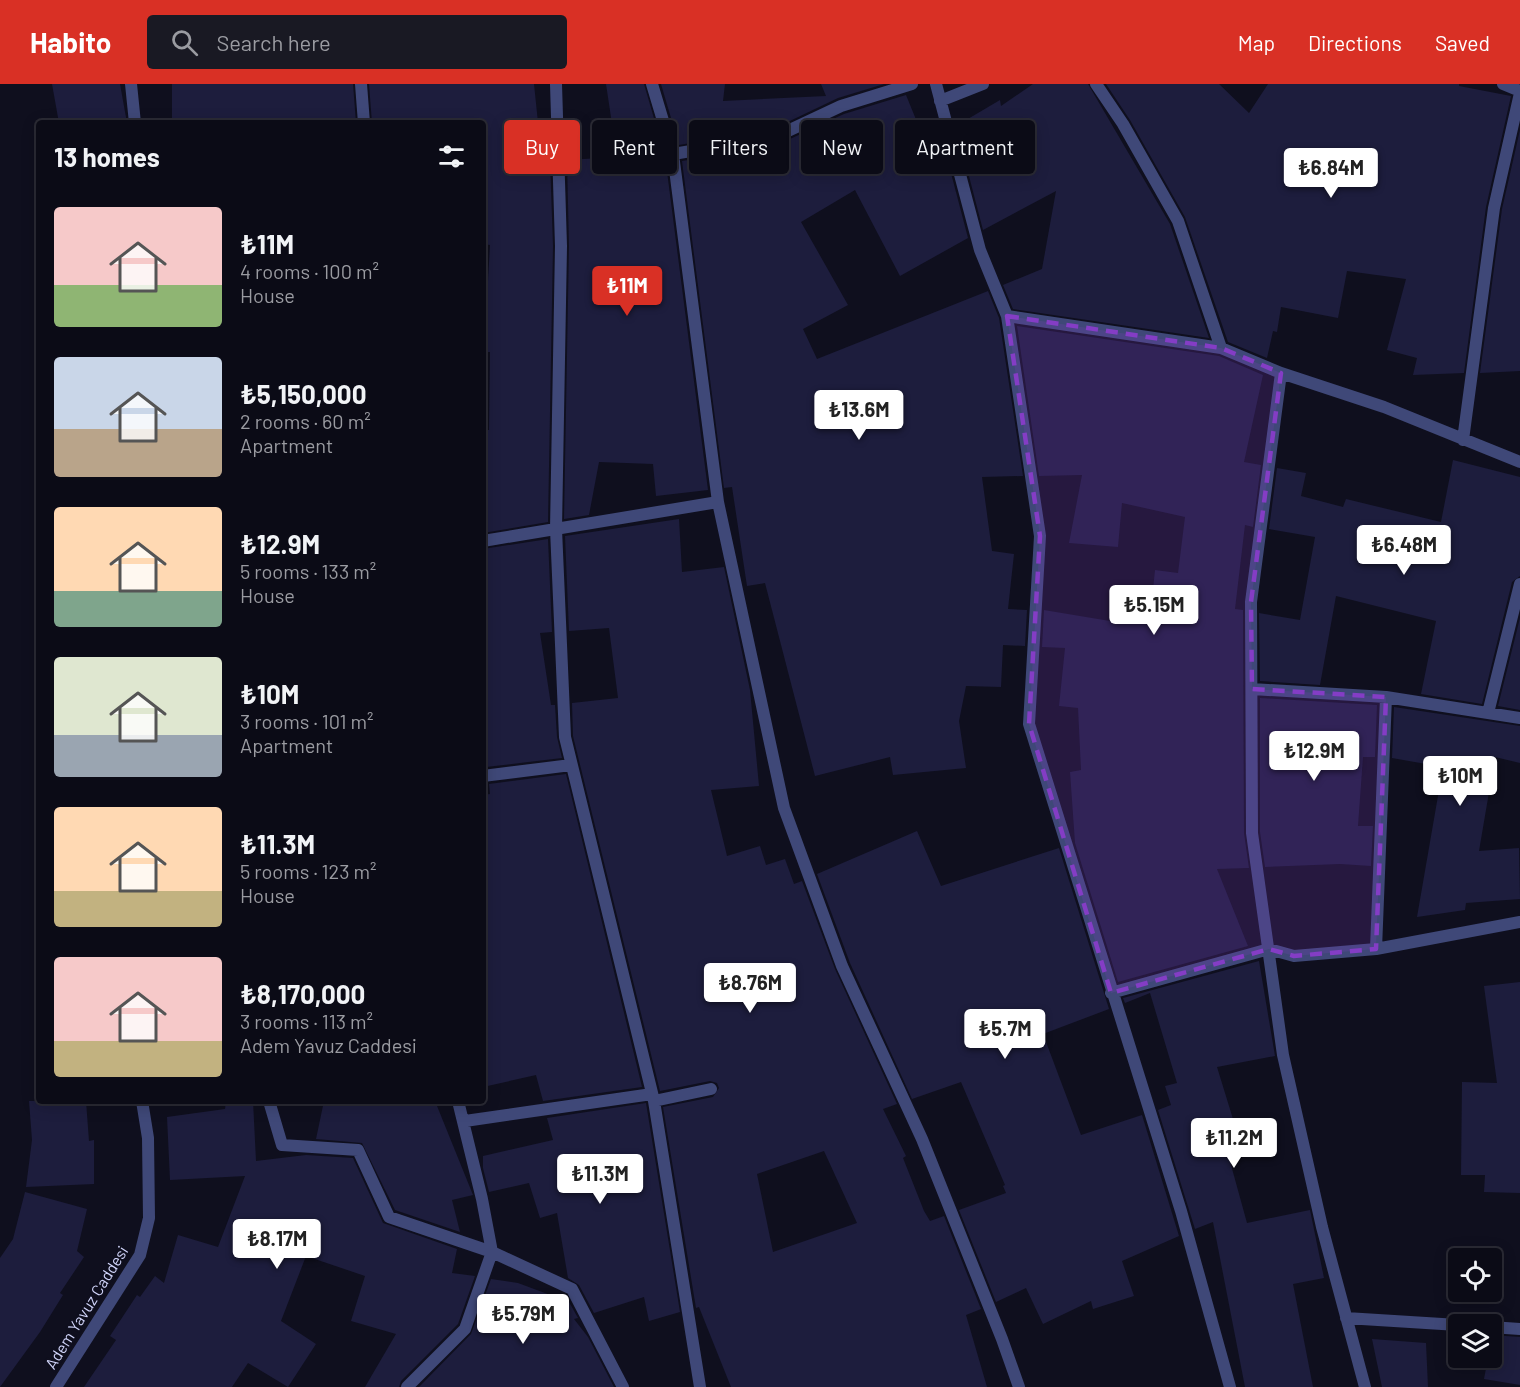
<!DOCTYPE html>
<meta charset="utf-8">
<style>
:root{--surface:#0b0b16;--page:#191923;--text:#f1f3f6;--muted:#9a9ba1;--line:#2b2b35;--accent:#d93025}
body{margin:0;font-family:Barlow,sans-serif;background:var(--page);color:var(--text);height:100vh;display:flex;flex-direction:column;font-size:22px;white-space:nowrap}
*{box-sizing:border-box;margin:0}
p{font-size:20px;color:var(--muted)}
.icon{flex:none;width:33px;height:33px;fill:none;stroke:currentColor;stroke-width:2;stroke-linecap:round;stroke-linejoin:round}
.map{position:relative;flex:1;overflow:hidden}
.drawer{position:absolute;left:36px;top:36px;width:450px;height:984px;display:flex;flex-direction:column;background:var(--surface);border-radius:6px;box-shadow:0 3px 15px #0003,0 0 0 2px var(--line)}
.drawer>*{flex:none}
.banner{position:absolute;left:504px;top:36px;width:570px;height:54px;display:flex;gap:12px}
.fabs{position:absolute;left:1448px;top:1164px;display:grid;gap:12px}
.fabs a{display:grid;place-items:center;width:54px;height:54px;border-radius:6px;background:var(--surface);box-shadow:0 3px 15px #0003,0 0 0 2px var(--line);font-size:30px}
.price{position:absolute;translate:-50% -51px;padding:0 14px;border-radius:6px;background:#fff;color:#222;font-size:20px;line-height:39px;filter:drop-shadow(0 2px 3px #0008)}
.price::after{content:'';position:absolute;left:50%;top:36px;width:18px;height:14px;margin-left:-9px;background:inherit;clip-path:polygon(0 0,100% 0,50% 100%)}
.price.on{background:var(--accent);color:#fff}
ul{padding:0;list-style:none}
li{display:flex;align-items:center;gap:18px;height:150px;padding:0 18px}
li span{display:grid;place-items:center;flex:none;width:168px;height:120px;border-radius:6px;color:#555}
li>.icon{margin-inline-start:auto}
span .icon{width:72px;height:72px;fill:#fffc;stroke-width:1}
li b{font-size:26px}
h2{display:flex;justify-content:space-between;align-items:center;height:72px;padding:0 18px;font-size:26px}
.pill{padding:0 21px;border-radius:6px;background:var(--surface);box-shadow:0 3px 15px #0003,0 0 0 2px var(--line);font-size:21px;line-height:54px}
.pill.on{background:var(--accent);color:#fff}
header{display:flex;align-items:center;gap:36px;box-sizing:border-box;height:84px;padding:0 30px;background:var(--accent);color:#fff}
header strong{font-size:28px}
nav{display:flex;gap:33px;margin-inline-start:auto;font-size:21px}
.search{width:420px;height:54px;background:var(--page);display:flex;align-items:center;gap:15px;box-sizing:border-box;padding:0 21px;border-radius:6px;color:var(--muted);font-size:22px}
.map>svg:first-child{display:block}
</style>
<header>
<strong>Habito</strong>
<div class="search"><svg class="icon" aria-label="search" viewBox="0 0 24 24"><circle cx="10" cy="10" r="6"/><path d="M15 15l6 6"/></svg>Search here</div>
<nav><a>Map</a><a>Directions</a><a>Saved</a></nav>
</header>
<div class="map">
<svg width="1520" height="1303" viewBox="0 0 1520 1303">
<rect width="100%" height="100%" fill="#0f0f1e"/>
<!-- building -->
<path fill="#1d1d3d" fill-rule="evenodd" d="M 52,0 L 120,0 L 127,39 L 59,39 Z
M 172,0 L 353,0 L 356,39 L 172,39 Z
M 369,0 L 534,0 L 542,77 L 550,77 L 553,162 L 548,438 L 483,449 L 483,346 L 489,346 L 490,268 L 484,268 L 490,161 L 483,160 L 483,39 L 372,39 Z
M 606,0 L 644,0 L 665,72 L 708,406 L 656,412 L 653,380 L 599,378 L 589,431 L 564,435 L 569,162 L 567,76 L 617,73 Z
M 661,0 L 725,0 L 723,17 L 826,12 L 821,0 L 884,0 L 838,14 L 773,45 L 679,61 Z
M 1033,0 L 1088,0 L 1170,140 L 1209,254 L 1013,225 L 1003,201 L 1042,185 L 1056,107 L 983,146 L 956,42 L 1000,16 L 1001,22 Z
M 1106,0 L 1219,0 L 1249,29 L 1268,0 L 1459,0 L 1459,2 L 1511,12 L 1486,123 L 1464,289 L 1413,291 L 1417,274 L 1387,266 L 1406,195 L 1347,187 L 1338,234 L 1281,223 L 1277,248 L 1273,247 L 1267,274 L 1228,258 L 1185,133 L 1130,36 Z
M 906,11 L 926,60 L 941,51 L 968,154 L 900,192 L 855,106 L 801,138 L 848,221 L 803,245 L 817,275 L 988,207 L 999,234 L 1023,392 L 982,393 L 992,467 L 1014,470 L 1008,525 L 1027,526 L 1025,562 L 1003,561 L 1001,603 L 966,602 L 959,637 L 966,684 L 893,691 L 890,673 L 815,692 L 765,499 L 747,502 L 732,403 L 724,404 L 682,77 L 777,61 L 844,30 Z
M 1520,46 L 1520,287 L 1480,289 L 1502,125 Z
M 1017,242 L 1219,272 L 1263,291 L 1244,378 L 1261,381 L 1253,443 L 1245,441 L 1235,525 L 1243,526 L 1244,749 L 1249,784 L 1217,785 L 1248,862 L 1118,898 L 1075,759 L 1070,688 L 1081,686 L 1078,624 L 1059,622 L 1065,564 L 1042,563 L 1044,526 L 1110,537 L 1150,534 L 1155,486 L 1178,489 L 1185,433 L 1122,419 L 1118,463 L 1069,459 L 1082,391 L 1039,392 Z
M 1453,376 L 1520,393 L 1520,492 L 1512,498 L 1482,620 L 1421,610 L 1436,537 L 1336,512 L 1320,601 L 1260,597 L 1259,529 L 1300,536 L 1315,453 L 1269,445 L 1277,384 L 1306,389 L 1301,412 L 1343,423 L 1346,415 L 1441,438 Z
M 679,435 L 682,488 L 724,483 L 750,606 L 759,702 L 711,706 L 727,772 L 760,762 L 766,781 L 785,775 L 794,800 L 802,797 L 835,885 L 897,1020 L 883,1025 L 906,1072 L 903,1074 L 924,1127 L 930,1137 L 944,1132 L 981,1225 L 966,1231 L 987,1303 L 731,1303 L 699,1223 L 696,1224 L 663,1023 L 713,1013 L 719,1004 L 717,999 L 710,997 L 660,1007 L 573,652 L 572,619 L 618,614 L 609,544 L 569,547 L 565,452 ZM 824,1067 L 857,1139 L 773,1168 L 757,1090 Z
M 548,455 L 552,548 L 540,549 L 551,621 L 555,621 L 557,653 L 562,674 L 486,683 L 483,657 L 483,528 L 485,527 L 483,465 Z
M 1520,534 L 1520,626 L 1498,622 Z
M 1260,614 L 1377,621 L 1375,673 L 1363,673 L 1358,742 L 1373,742 L 1371,782 L 1340,780 L 1265,783 L 1260,748 Z
M 1394,623 L 1520,642 L 1520,679 L 1495,673 L 1479,767 L 1519,764 L 1520,815 L 1466,819 L 1465,826 L 1417,833 L 1443,683 L 1392,674 Z
M 566,690 L 642,1003 L 543,1017 L 536,991 L 483,1003 L 483,711 L 490,710 L 489,700 Z
M 917,747 L 941,802 L 1059,764 L 1109,925 L 1043,950 L 1081,1051 L 1142,1031 L 1179,1152 L 1122,1177 L 1134,1212 L 1093,1225 L 1091,1217 L 1043,1240 L 1026,1204 L 996,1218 L 959,1126 L 1006,1109 L 1003,1102 L 1005,1101 L 961,998 L 912,1015 L 850,879 L 817,790 Z
M 1259,877 L 1275,972 L 1217,983 L 1233,1035 L 1227,1037 L 1231,1081 L 1247,1139 L 1310,1126 L 1324,1194 L 1293,1200 L 1313,1303 L 1245,1303 L 1213,1138 L 1195,1145 L 1158,1026 L 1171,1021 L 1165,1002 L 1177,999 L 1150,909 L 1125,919 L 1123,914 Z
M 1520,898 L 1520,1109 L 1484,1108 L 1485,1091 L 1461,1091 L 1462,998 L 1497,999 L 1484,902 Z
M 29,1017 L 86,1017 L 89,1057 L 94,1056 L 94,1100 L 26,1103 L 32,1056 Z
M 226,1017 L 253,1017 L 256,1077 L 306,1071 L 353,1074 L 383,1139 L 457,1165 L 452,1189 L 475,1192 L 458,1240 L 401,1297 L 399,1303 L 365,1303 L 396,1250 L 351,1237 L 365,1192 L 306,1172 L 281,1237 L 316,1260 L 288,1303 L 248,1279 L 232,1303 L 84,1303 L 116,1256 L 110,1252 L 137,1211 L 140,1213 L 155,1192 L 164,1199 L 178,1151 L 218,1163 L 245,1092 L 170,1096 L 167,1033 L 225,1025 Z
M 324,1017 L 435,1017 L 473,1111 L 452,1116 L 460,1148 L 395,1126 L 362,1059 L 316,1055 Z
M 646,1019 L 680,1228 L 649,1237 L 644,1213 L 594,1229 L 579,1201 L 568,1194 L 557,1129 L 540,1134 L 529,1099 L 489,1108 L 483,1084 L 483,1072 L 553,1056 L 547,1034 Z
M 25,1108 L 87,1125 L 77,1167 L 84,1173 L 60,1209 L 63,1211 L 40,1248 L 0,1303 L 0,1174 L 13,1155 Z
M 491,1195 L 518,1199 L 569,1218 L 578,1234 L 574,1235 L 588,1253 L 614,1303 L 419,1303 L 471,1250 Z
M 1492,1251 L 1520,1253 L 1520,1301 L 1484,1295 L 1488,1274 L 1491,1274 Z
M 1372,1255 L 1426,1259 L 1428,1303 L 1382,1303 Z"/>
<g fill="none" stroke-linecap="round" stroke-linejoin="round">
<!-- minor -->
<path stroke="#3f4878" stroke-width="12" d="M 131,0 L 135,39
M 361,0 L 364,39
M 556,0 L 561,162 L 556,445 L 565,653 L 654,1017 L 700,1303
M 652,0 L 673,70 L 718,418 L 784,724 L 842,882 L 922,1055 L 1002,1255 L 1019,1303
M 936,0 L 980,166 L 1007,232 L 1040,452 L 1029,640 L 1181,1127 L 1230,1303
M 1096,0 L 1123,40 L 1178,137 L 1221,264
M 1503,0 L 1520,7
M 940,17 L 983,0
M 673,70 L 775,53 L 841,22 L 912,0
M 1007,232 L 1221,264 L 1281,289 L 1384,323 L 1520,378
M 1281,289 L 1251,518 L 1252,749 L 1283,971 L 1322,1143 L 1365,1303
M 1463,356 L 1494,124 L 1520,9
M 483,457 L 718,418
M 1252,605 L 1386,613 L 1520,634
M 1488,629 L 1520,500
M 483,692 L 571,681
M 1376,865 L 1386,613
M 1111,909 L 1269,865 L 1294,872 L 1376,865 L 1520,838
M 269,1017 L 282,1061 L 358,1066 L 389,1133 L 492,1168 L 572,1205 L 623,1303
M 654,1017 L 711,1005
M 465,1037 L 652,1010
M 1346,1234 L 1458,1241
M 1491,1243 L 1520,1245
M 56,1303 L 140,1171 L 149,1134 L 148,1054 L 142,1017
M 407,1303 L 465,1245 L 492,1168 L 482,1115 L 458,1017"/>
</g>
<!-- marked area -->
<path fill="#843dc5" fill-opacity="0.2" stroke="#843dc5" stroke-width="4.5" stroke-dasharray="12 8" stroke-linejoin="round" d="M 1007,232 L 1221,264 L 1281,289 L 1251,518 L 1252,605 L 1386,613 L 1376,865 L 1294,872 L 1269,865 L 1111,909 L 1029,640 L 1040,452 Z"/>
<g text-anchor="middle" dominant-baseline="central" stroke-width="4.5" stroke-linejoin="round" paint-order="stroke">
<!-- street labels -->
<g font-size="16" fill="#d1d5fa" stroke="#0f0f1e">
<text transform="translate(86 1223) rotate(-58)">Adem Yavuz Caddesi</text>
</g>
</g>
</svg>
<div class="fabs">
<a><svg class="icon" aria-label="locate" viewBox="0 0 24 24"><circle cx="12" cy="12" r="6"/><path d="M12 2v4M12 18v4M2 12h4M18 12h4"/></svg></a>
<a><svg class="icon" aria-label="layers" viewBox="0 0 24 24"><path d="M12 4l9 5-9 5-9-5zM3 14l9 5 9-5"/></svg></a>
</div>
<b class="price" style="left:1331px;top:115px">₺6.84M</b>
<b class="price on" style="left:627px;top:233px">₺11M</b>
<b class="price" style="left:859px;top:357px">₺13.6M</b>
<b class="price" style="left:1404px;top:492px">₺6.48M</b>
<b class="price" style="left:1154px;top:552px">₺5.15M</b>
<b class="price" style="left:1314px;top:698px">₺12.9M</b>
<b class="price" style="left:1460px;top:723px">₺10M</b>
<b class="price" style="left:750px;top:930px">₺8.76M</b>
<b class="price" style="left:1005px;top:976px">₺5.7M</b>
<b class="price" style="left:1234px;top:1085px">₺11.2M</b>
<b class="price" style="left:600px;top:1121px">₺11.3M</b>
<b class="price" style="left:277px;top:1186px">₺8.17M</b>
<b class="price" style="left:523px;top:1261px">₺5.79M</b>
<div class="banner">
<a class="pill on">Buy</a>
<a class="pill">Rent</a>
<a class="pill">Filters</a>
<a class="pill">New</a>
<a class="pill">Apartment</a>
</div>
<section class="drawer">
<h2>13 homes<svg class="icon" aria-label="filters" viewBox="0 0 24 24"><path d="M4 7h16M4 17h16"/><circle cx="9" cy="7" r="2"/><circle cx="15" cy="17" r="2"/></svg></h2>
<ul>
<li><span style="background:linear-gradient(#f6c9c9 65%,#8fb573 0)"><svg class="icon" aria-label="home" viewBox="0 0 24 24"><path d="M3 11l9-7 9 7M6 9v11h12V9"/></svg></span><div><b>₺11M</b><p>4 rooms · 100 m²</p><p>House</p></div></li>
<li><span style="background:linear-gradient(#c9d6e8 60%,#b9a48a 0)"><svg class="icon" aria-label="home" viewBox="0 0 24 24"><path d="M3 11l9-7 9 7M6 9v11h12V9"/></svg></span><div><b>₺5,150,000</b><p>2 rooms · 60 m²</p><p>Apartment</p></div></li>
<li><span style="background:linear-gradient(#ffd9b3 70%,#7fa58c 0)"><svg class="icon" aria-label="home" viewBox="0 0 24 24"><path d="M3 11l9-7 9 7M6 9v11h12V9"/></svg></span><div><b>₺12.9M</b><p>5 rooms · 133 m²</p><p>House</p></div></li>
<li><span style="background:linear-gradient(#dfe7d0 65%,#9aa5b1 0)"><svg class="icon" aria-label="home" viewBox="0 0 24 24"><path d="M3 11l9-7 9 7M6 9v11h12V9"/></svg></span><div><b>₺10M</b><p>3 rooms · 101 m²</p><p>Apartment</p></div></li>
<li><span style="background:linear-gradient(#ffd9b3 70%,#c2b280 0)"><svg class="icon" aria-label="home" viewBox="0 0 24 24"><path d="M3 11l9-7 9 7M6 9v11h12V9"/></svg></span><div><b>₺11.3M</b><p>5 rooms · 123 m²</p><p>House</p></div></li>
<li><span style="background:linear-gradient(#f6c9c9 70%,#c2b280 0)"><svg class="icon" aria-label="home" viewBox="0 0 24 24"><path d="M3 11l9-7 9 7M6 9v11h12V9"/></svg></span><div><b>₺8,170,000</b><p>3 rooms · 113 m²</p><p>Adem Yavuz Caddesi</p></div></li>
</ul>
</section>
</div>
